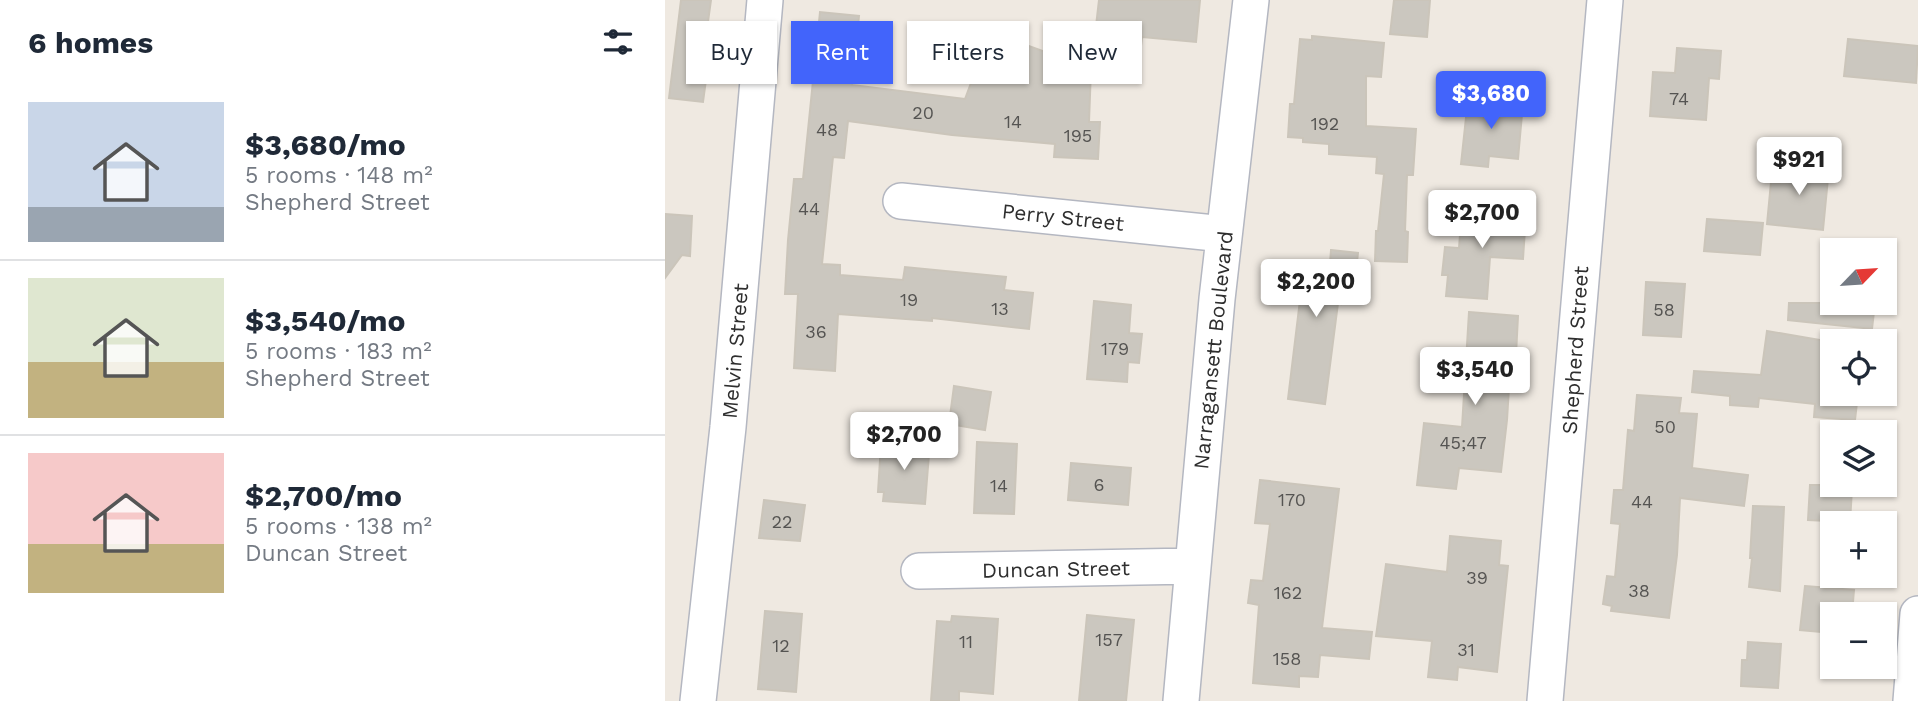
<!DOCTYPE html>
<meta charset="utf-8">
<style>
:root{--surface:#fff;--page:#f6f6f7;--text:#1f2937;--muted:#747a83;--line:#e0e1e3;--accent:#4264fb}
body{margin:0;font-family:"Work Sans",sans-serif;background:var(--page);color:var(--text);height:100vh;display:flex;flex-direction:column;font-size:26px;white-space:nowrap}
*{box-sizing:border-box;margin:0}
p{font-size:23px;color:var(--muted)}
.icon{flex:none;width:38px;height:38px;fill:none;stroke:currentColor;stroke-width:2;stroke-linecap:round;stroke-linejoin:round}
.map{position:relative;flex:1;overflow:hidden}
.details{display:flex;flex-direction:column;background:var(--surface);width:665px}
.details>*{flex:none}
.guide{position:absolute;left:21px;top:21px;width:665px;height:63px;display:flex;gap:14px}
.needle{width:46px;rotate:65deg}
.fabs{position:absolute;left:1155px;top:238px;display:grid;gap:14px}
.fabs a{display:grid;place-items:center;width:77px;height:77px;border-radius:0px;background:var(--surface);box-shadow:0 2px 5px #0004;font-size:35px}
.price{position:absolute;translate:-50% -60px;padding:0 16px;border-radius:7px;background:#fff;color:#222;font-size:23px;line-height:46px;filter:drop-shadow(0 2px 4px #0008)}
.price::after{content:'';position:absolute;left:50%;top:42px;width:21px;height:16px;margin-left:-10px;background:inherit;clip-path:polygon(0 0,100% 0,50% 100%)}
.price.on{background:var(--accent);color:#fff}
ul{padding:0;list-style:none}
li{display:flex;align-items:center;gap:21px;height:175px;padding:0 28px}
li+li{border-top:2px solid var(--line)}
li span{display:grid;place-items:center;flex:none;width:196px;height:140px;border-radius:0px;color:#555}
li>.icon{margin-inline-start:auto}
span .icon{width:84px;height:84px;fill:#fffc;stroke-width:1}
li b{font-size:30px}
h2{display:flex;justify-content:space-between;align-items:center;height:84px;padding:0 28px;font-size:30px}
.tag{padding:0 24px;border-radius:0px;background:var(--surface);box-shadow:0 2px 5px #0004;font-size:24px;line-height:63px}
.tag.on{background:var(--accent);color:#fff}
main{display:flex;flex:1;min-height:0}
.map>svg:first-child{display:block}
</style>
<main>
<section class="details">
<h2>6 homes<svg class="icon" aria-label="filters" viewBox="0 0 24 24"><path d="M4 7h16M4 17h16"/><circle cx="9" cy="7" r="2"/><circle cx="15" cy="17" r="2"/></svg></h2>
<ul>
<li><span style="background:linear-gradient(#c9d6e8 75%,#9aa5b1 0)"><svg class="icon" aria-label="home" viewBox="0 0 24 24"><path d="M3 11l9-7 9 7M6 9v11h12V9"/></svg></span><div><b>$3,680/mo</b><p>5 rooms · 148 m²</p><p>Shepherd Street</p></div></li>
<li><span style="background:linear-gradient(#dfe7d0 60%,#c2b280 0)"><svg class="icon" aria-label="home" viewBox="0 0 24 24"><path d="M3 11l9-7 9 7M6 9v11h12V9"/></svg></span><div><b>$3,540/mo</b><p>5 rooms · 183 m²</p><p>Shepherd Street</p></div></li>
<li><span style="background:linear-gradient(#f6c9c9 65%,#c2b280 0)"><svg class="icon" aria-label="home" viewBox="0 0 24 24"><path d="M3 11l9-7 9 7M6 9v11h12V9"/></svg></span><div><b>$2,700/mo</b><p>5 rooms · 138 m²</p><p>Duncan Street</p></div></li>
</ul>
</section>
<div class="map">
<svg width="1253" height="701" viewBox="0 0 1253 701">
<rect width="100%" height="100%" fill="#efe9e1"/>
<!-- building -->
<path fill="#cbc7bf" stroke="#cbc5ba" stroke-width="2" d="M 16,0 L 46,0 L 41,36 L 47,36 L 38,102 L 4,98 Z
M 434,0 L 535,0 L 531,42 L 477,37 L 476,46 L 457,44 L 454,72 L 426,69 L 424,122 L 435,122 L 433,159 L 389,157 L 390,144 L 287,135 L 183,121 L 179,158 L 168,157 L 157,264 L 175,265 L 175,275 L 238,280 L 240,267 L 341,277 L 339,290 L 368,293 L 364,329 L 267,318 L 267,321 L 173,314 L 170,371 L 129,368 L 133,294 L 120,294 L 123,240 L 129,179 L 138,179 L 155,12 L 194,16 L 187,85 L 300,99 L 325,32 L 394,57 L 398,22 L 431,26 Z
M 729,0 L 765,0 L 762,37 L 725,34 Z
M 647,36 L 719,43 L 716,77 L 701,76 L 701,126 L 751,129 L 748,175 L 742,175 L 740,231 L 743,232 L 742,262 L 710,261 L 711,231 L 713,231 L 719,174 L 711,173 L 712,157 L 664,154 L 664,144 L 638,142 L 638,138 L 623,137 L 625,104 L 629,104 L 635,39 L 647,40 Z
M 1183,39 L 1253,46 L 1251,83 L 1179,76 Z
M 1012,48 L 1056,51 L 1054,79 L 1044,78 L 1041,120 L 985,116 L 988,72 L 1010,73 Z
M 803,99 L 858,103 L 853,159 L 824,156 L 823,167 L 796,164 Z
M 1117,163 L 1164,168 L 1158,230 L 1102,224 L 1106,182 L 1115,183 Z
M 797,208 L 861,214 L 858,259 L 825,257 L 822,299 L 781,296 L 783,275 L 777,275 L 780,247 L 794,248 Z
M 0,214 L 27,216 L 25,256 L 17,255 L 0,278 Z
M 1042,219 L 1098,223 L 1095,255 L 1039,251 Z
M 666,250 L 693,253 L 689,287 L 678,286 L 676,304 L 673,303 L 660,404 L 623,399 L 635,300 L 634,292 L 613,290 L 615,260 L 665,264 Z
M 981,282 L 1020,284 L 1016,337 L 978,335 Z
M 429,301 L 466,305 L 464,333 L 477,334 L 474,363 L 463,362 L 462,382 L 422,379 Z
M 1124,303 L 1210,303 L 1207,329 L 1123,320 Z
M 804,312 L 853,316 L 851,355 L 846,355 L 842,420 L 836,472 L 794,468 L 791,489 L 752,485 L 759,423 L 797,427 Z
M 1102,331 L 1167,342 L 1167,394 L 1193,394 L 1190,420 L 1149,417 L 1150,404 L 1094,398 L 1093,407 L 1065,405 L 1065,396 L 1027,392 L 1029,371 L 1096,375 Z
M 289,386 L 326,392 L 320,430 L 284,424 Z
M 972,395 L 1016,398 L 1014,413 L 1032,414 L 1027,468 L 1083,475 L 1079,506 L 1015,498 L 1012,555 L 1004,618 L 946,611 L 947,606 L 938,604 L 942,576 L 950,577 L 955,524 L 946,523 L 949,490 L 958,490 L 963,430 L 969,431 Z
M 238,440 L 265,442 L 260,504 L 218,501 L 219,492 L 213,492 L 216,444 L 238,446 Z
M 312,442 L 352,444 L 349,514 L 309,513 Z
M 406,463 L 466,468 L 463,505 L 403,500 Z
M 595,480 L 674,489 L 657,628 L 707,632 L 704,659 L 655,655 L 653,677 L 634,676 L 634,687 L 588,683 L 594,605 L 583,603 L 586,580 L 598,581 L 605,524 L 590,523 Z
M 1145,485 L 1178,485 L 1178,489 L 1187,489 L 1185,522 L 1143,520 Z
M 99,500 L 140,505 L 135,541 L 94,538 Z
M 1088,506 L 1119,507 L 1115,591 L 1084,587 L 1087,558 L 1085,558 Z
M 785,536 L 836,541 L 834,565 L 843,566 L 832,672 L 793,667 L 792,680 L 763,677 L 767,641 L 711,636 L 721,564 L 782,572 Z
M 1140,586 L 1189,590 L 1187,614 L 1167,614 L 1167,633 L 1135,630 Z
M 100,611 L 137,614 L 131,692 L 93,689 Z
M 422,615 L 469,620 L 461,701 L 414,701 Z
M 287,616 L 333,619 L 328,694 L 294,691 L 294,701 L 266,701 L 272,621 L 286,622 Z
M 1083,642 L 1116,644 L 1113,688 L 1076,686 L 1077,660 L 1082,660 Z"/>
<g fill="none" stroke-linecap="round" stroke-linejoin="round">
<defs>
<path id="minor" d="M 236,201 L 559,234
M 254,571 L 528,566
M 33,701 L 63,427 L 100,0
M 516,701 L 552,299 L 586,0
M 880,701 C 902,467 918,233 940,0
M 1246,701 L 1253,614"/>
</defs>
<!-- minor casing -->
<use href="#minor" stroke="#b4b7c1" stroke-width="38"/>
<!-- minor -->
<use href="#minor" stroke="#fff" stroke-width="35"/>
</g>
<g text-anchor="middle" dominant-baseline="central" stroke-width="6" stroke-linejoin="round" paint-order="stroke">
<!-- number labels -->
<g font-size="18" fill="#555452">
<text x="1014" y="98">74</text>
<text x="258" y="112">20</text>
<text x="348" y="121">14</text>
<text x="660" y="123">192</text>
<text x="162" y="129">48</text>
<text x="413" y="135">195</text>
<text x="144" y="208">44</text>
<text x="244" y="299">19</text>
<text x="335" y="308">13</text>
<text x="999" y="309">58</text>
<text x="151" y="331">36</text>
<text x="450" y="348">179</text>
<text x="1000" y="426">50</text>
<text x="798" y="442">45;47</text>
<text x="434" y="484">6</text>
<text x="334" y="485">14</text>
<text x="627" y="499">170</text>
<text x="977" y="501">44</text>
<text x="117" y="521">22</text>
<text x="812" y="577">39</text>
<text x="974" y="590">38</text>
<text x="623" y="592">162</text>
<text x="444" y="639">157</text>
<text x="301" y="641">11</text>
<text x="116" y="645">12</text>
<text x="801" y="649">31</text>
<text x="622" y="658">158</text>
</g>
<!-- street labels -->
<g font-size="21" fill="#2e2e2e" stroke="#fff">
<text transform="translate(398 217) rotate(6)">Perry Street</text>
<text transform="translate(548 350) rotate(-84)">Narragansett Boulevard</text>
<text transform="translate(910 350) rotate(-86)">Shepherd Street</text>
<text transform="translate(70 351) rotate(-85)">Melvin Street</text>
<text transform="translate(391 569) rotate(-1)">Duncan Street</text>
</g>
</g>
</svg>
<div class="fabs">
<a><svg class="needle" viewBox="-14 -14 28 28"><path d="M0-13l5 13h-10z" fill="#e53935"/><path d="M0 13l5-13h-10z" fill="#747a83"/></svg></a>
<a><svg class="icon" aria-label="locate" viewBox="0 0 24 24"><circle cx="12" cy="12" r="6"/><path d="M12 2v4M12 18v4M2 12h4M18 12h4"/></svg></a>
<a><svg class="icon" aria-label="layers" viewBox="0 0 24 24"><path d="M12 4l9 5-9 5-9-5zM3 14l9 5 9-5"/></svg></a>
<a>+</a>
<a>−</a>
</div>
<b class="price on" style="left:826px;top:131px">$3,680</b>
<b class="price" style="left:1134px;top:197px">$921</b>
<b class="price" style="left:817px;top:250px">$2,700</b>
<b class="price" style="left:651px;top:319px">$2,200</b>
<b class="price" style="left:810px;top:407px">$3,540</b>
<b class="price" style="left:239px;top:472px">$2,700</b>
<div class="guide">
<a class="tag">Buy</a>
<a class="tag on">Rent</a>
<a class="tag">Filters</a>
<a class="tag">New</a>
</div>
</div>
</main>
